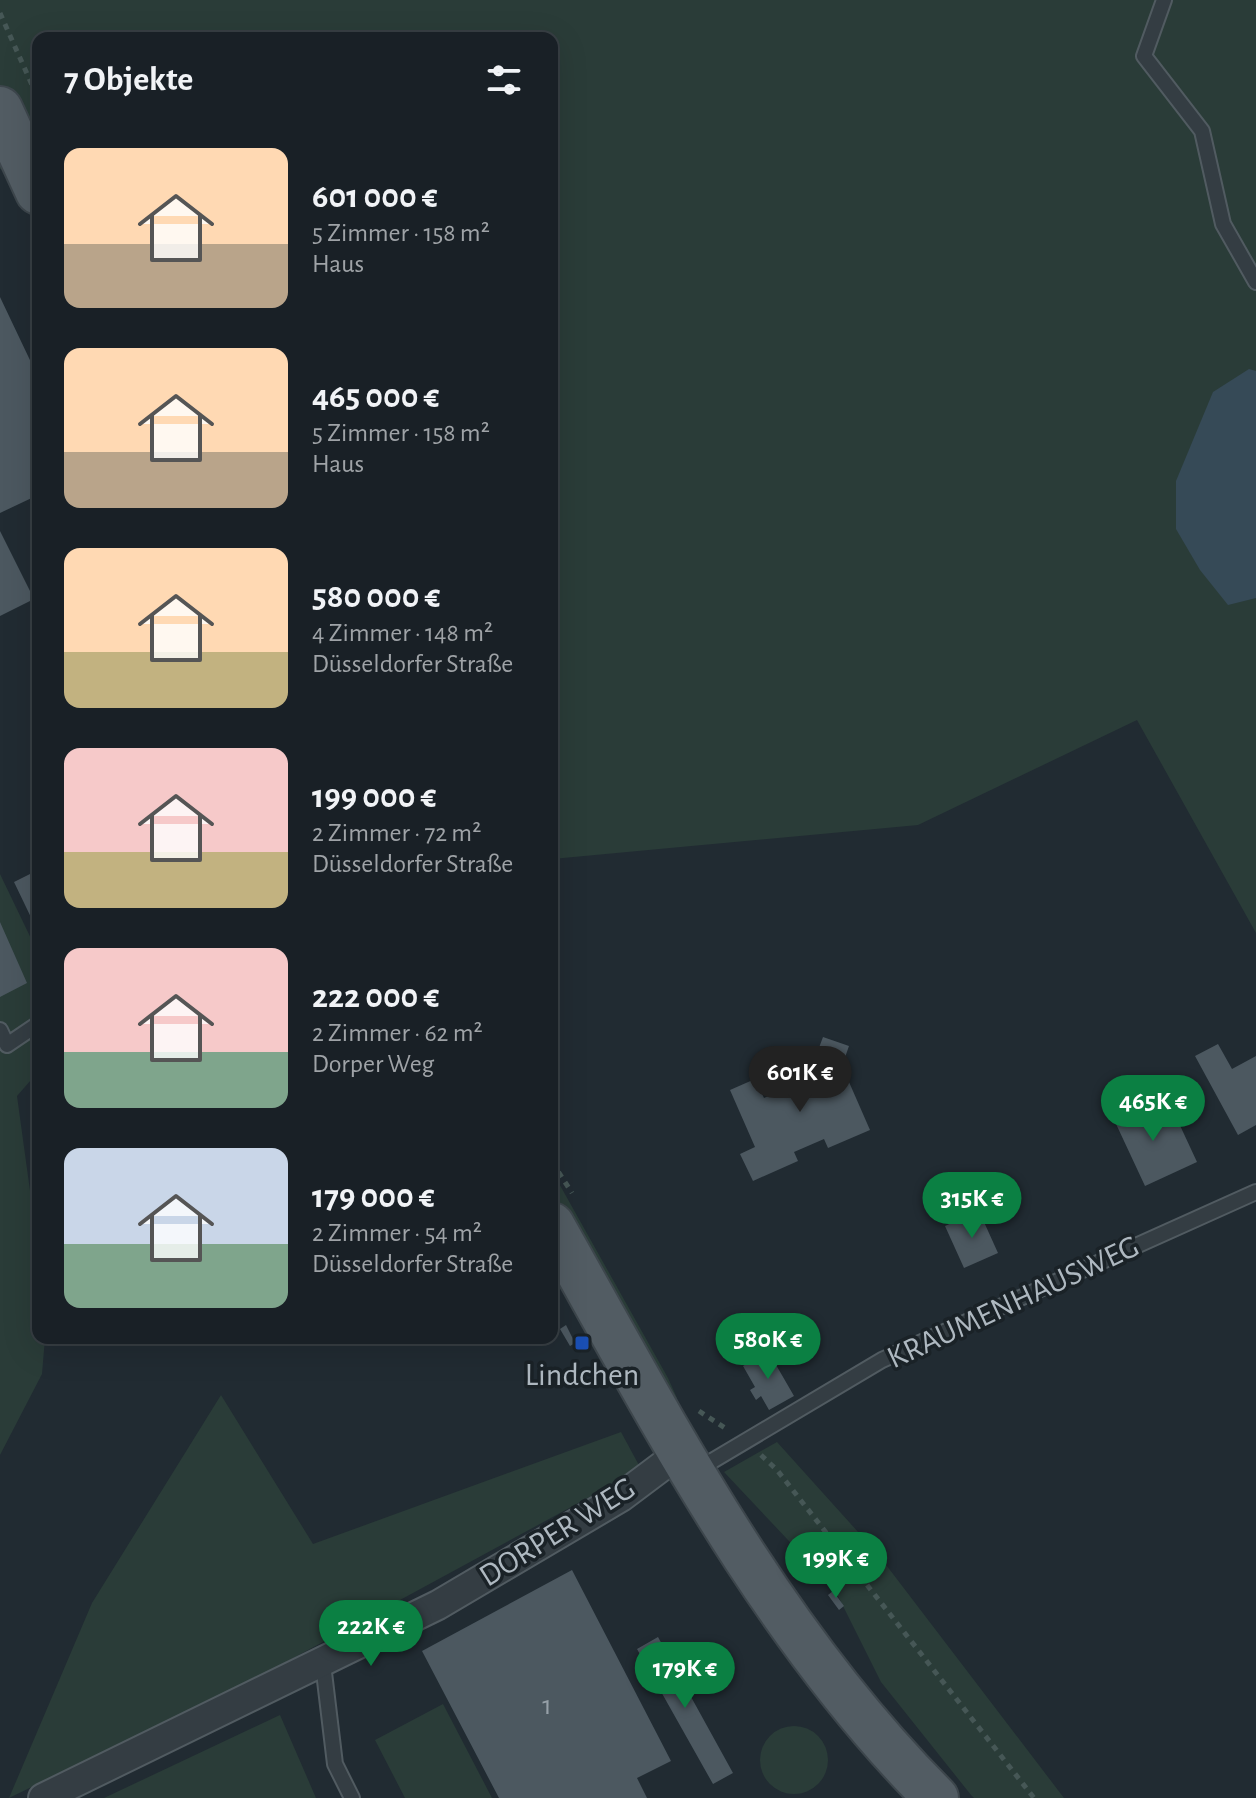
<!DOCTYPE html>
<html lang="de">
<meta charset="utf-8">
<style>
:root{--surface:#192026;--page:#22282e;--text:#f1f3f6;--muted:#9fa3a7;--line:#373e43;--accent:#0b8043}
body{margin:0;font-family:"Alegreya Sans",sans-serif;background:var(--page);color:var(--text);height:100vh;display:flex;flex-direction:column;font-size:30px;white-space:nowrap}
*{box-sizing:border-box;margin:0}
p{font-size:26px;color:var(--muted)}
.icon{flex:none;width:44px;height:44px;fill:none;stroke:currentColor;stroke-width:2;stroke-linecap:round;stroke-linejoin:round}
.map{position:relative;flex:1;overflow:hidden}
.panel{position:absolute;left:32px;top:32px;width:526px;height:1312px;display:flex;flex-direction:column;background:var(--surface);border-radius:16px;box-shadow:0 8px 32px #0002,0 0 0 2px var(--line)}
.panel>*{flex:none}
.price{position:absolute;translate:-50% -68px;padding:0 18px;border-radius:28px;background:var(--accent);color:#fff;font-size:26px;line-height:52px;filter:drop-shadow(0 2px 4px #0008)}
.price::after{content:'';position:absolute;left:50%;top:48px;width:24px;height:18px;margin-left:-12px;background:inherit;clip-path:polygon(0 0,100% 0,50% 100%)}
.price.on{background:#222;color:#fff}
ul{padding:0;list-style:none}
li{display:flex;align-items:center;gap:24px;height:200px;padding:0 32px}
li span{display:grid;place-items:center;flex:none;width:224px;height:160px;border-radius:16px;color:#555}
li>.icon{margin-inline-start:auto}
span .icon{width:96px;height:96px;fill:#fffc;stroke-width:1}
li b{font-size:34px}
h2{display:flex;justify-content:space-between;align-items:center;height:96px;padding:0 32px;font-size:34px}
.map>svg:first-child{display:block}
</style>
<div class="map">
<svg width="1256" height="1798" viewBox="0 0 1256 1798">
<rect width="100%" height="100%" fill="#212b32"/>
<!-- green -->
<path fill="#2a3c38" d="M 0,0 L 1256,0 L 1256,933 L 1137,720 L 918,825 L 552,859 L 552,38 L 38,38 L 38,177 L 0,169 Z
M 0,874 L 38,953 L 38,1072 L 17,1096 L 38,1249 L 38,1338 L 45,1338 L 42,1374 L 0,1455 Z
M 552,1171 L 668,1378 L 677,1398 L 674,1402 L 552,1191 Z
M 221,1395 L 313,1544 L 621,1432 L 641,1469 L 262,1675 L 9,1798 L 92,1603 Z
M 777,1442 L 877,1553 L 1064,1798 L 974,1798 L 971,1795 L 881,1682 L 835,1590 L 724,1472 Z
M 443,1704 L 492,1798 L 405,1798 L 375,1740 Z
M 280,1715 L 316,1798 L 104,1798 Z
M760 1760a34 34 0 1 1 68 0a34 34 0 1 1-68 0Z"/>
<!-- water -->
<path fill="#364a57" d="M 1249,369 L 1256,371 L 1256,598 L 1228,605 L 1200,570 L 1176,529 L 1176,481 L 1213,392 Z"/>
<!-- building -->
<path fill="#4c5860" d="M 0,297 L 38,377 L 38,495 L 0,513 Z
M 0,531 L 34,599 L 0,616 Z
M 38,870 L 38,932 L 14,882 Z
M 0,922 L 27,983 L 0,997 Z
M 823,1037 L 849,1046 L 842,1066 L 870,1130 L 828,1148 L 824,1139 L 794,1152 L 798,1161 L 753,1181 L 740,1154 L 755,1147 L 730,1090 L 755,1079 L 764,1098 L 820,1073 L 814,1061 Z
M 1218,1044 L 1232,1069 L 1256,1056 L 1256,1125 L 1238,1135 L 1195,1056 Z
M 1138,1098 L 1153,1131 L 1177,1119 L 1197,1162 L 1145,1186 L 1110,1111 Z
M 979,1211 L 998,1253 L 964,1268 L 945,1226 Z
M 566,1325 L 575,1343 L 570,1346 L 560,1329 Z
M 768,1351 L 794,1396 L 769,1410 L 761,1396 L 756,1400 L 750,1390 L 755,1387 L 743,1366 Z
M 572,1570 L 671,1761 L 637,1778 L 647,1798 L 499,1798 L 422,1651 Z
M 833,1591 L 844,1606 L 839,1610 L 828,1595 Z
M 658,1637 L 733,1773 L 713,1784 L 637,1649 Z"/>
<g fill="none" stroke-linecap="round" stroke-linejoin="round">
<defs>
<path id="lane" d="M 1164,0 L 1144,56 L 1202,131 L 1223,224 L 1256,282
M 0,1030 L 7,1045 L 38,1024
M 697,1470 L 882,1360 L 1256,1192
M 323,1664 L 335,1764 L 352,1798"/>
<path id="street" d="M 43,1798 L 438,1605 L 621,1497 L 681,1452"/>
<path id="primary" d="M 0,109 L 38,192
M 552,1225 C 665,1426 772,1634 936,1798"/>
</defs>
<!-- lane casing -->
<use href="#lane" stroke="#515b61" stroke-width="18"/>
<!-- street casing -->
<use href="#street" stroke="#515b61" stroke-width="32"/>
<!-- primary casing -->
<use href="#primary" stroke="#3d464c" stroke-width="48"/>
<!-- path -->
<path stroke="#465756" stroke-width="5" stroke-dasharray="6 6" stroke-linecap="butt" d="M 0,13 L 36,94
M 552,1162 L 572,1193
M 699,1411 L 728,1430
M 761,1455 L 777,1470 L 1034,1798"/>
<!-- lane -->
<use href="#lane" stroke="#343d43" stroke-width="14"/>
<!-- street -->
<use href="#street" stroke="#343d43" stroke-width="28"/>
<!-- primary -->
<use href="#primary" stroke="#525c63" stroke-width="44"/>
</g>
<!-- markers -->
<rect fill="#1a4fb4" stroke="#1a2227" stroke-width="3" x="574" y="1335" width="16" height="16" rx="4"/>
<g text-anchor="middle" dominant-baseline="central" stroke-width="7" stroke-linejoin="round" paint-order="stroke">
<!-- number labels -->
<g font-size="28" fill="#96a0a8">
<text x="547" y="1706">1</text>
</g>
<!-- street labels -->
<g font-size="32" fill="#aeb8c0" stroke="#1a2227">
<text transform="translate(1013 1302) rotate(-25)">KRAUMENHAUSWEG</text>
<text transform="translate(557 1532) rotate(-32)">DORPER WEG</text>
</g>
<!-- poi labels -->
<g font-size="32" fill="#aeb8c0" stroke="#1a2227">
<text x="582" y="1375">Lindchen</text>
</g>
</g>
</svg>
<b class="price on" style="left:800px;top:1114px">601K €</b>
<b class="price" style="left:1153px;top:1143px">465K €</b>
<b class="price" style="left:972px;top:1240px">315K €</b>
<b class="price" style="left:768px;top:1381px">580K €</b>
<b class="price" style="left:836px;top:1600px">199K €</b>
<b class="price" style="left:371px;top:1668px">222K €</b>
<b class="price" style="left:685px;top:1710px">179K €</b>
<section class="panel">
<h2>7 Objekte<svg class="icon" aria-label="filters" viewBox="0 0 24 24"><path d="M4 7h16M4 17h16"/><circle cx="9" cy="7" r="2"/><circle cx="15" cy="17" r="2"/></svg></h2>
<ul>
<li><span style="background:linear-gradient(#ffd9b3 60%,#b9a48a 0)"><svg class="icon" aria-label="home" viewBox="0 0 24 24"><path d="M3 11l9-7 9 7M6 9v11h12V9"/></svg></span><div><b>601 000 €</b><p>5 Zimmer · 158 m²</p><p>Haus</p></div></li>
<li><span style="background:linear-gradient(#ffd9b3 65%,#b9a48a 0)"><svg class="icon" aria-label="home" viewBox="0 0 24 24"><path d="M3 11l9-7 9 7M6 9v11h12V9"/></svg></span><div><b>465 000 €</b><p>5 Zimmer · 158 m²</p><p>Haus</p></div></li>
<li><span style="background:linear-gradient(#ffd9b3 65%,#c2b280 0)"><svg class="icon" aria-label="home" viewBox="0 0 24 24"><path d="M3 11l9-7 9 7M6 9v11h12V9"/></svg></span><div><b>580 000 €</b><p>4 Zimmer · 148 m²</p><p>Düsseldorfer Straße</p></div></li>
<li><span style="background:linear-gradient(#f6c9c9 65%,#c2b280 0)"><svg class="icon" aria-label="home" viewBox="0 0 24 24"><path d="M3 11l9-7 9 7M6 9v11h12V9"/></svg></span><div><b>199 000 €</b><p>2 Zimmer · 72 m²</p><p>Düsseldorfer Straße</p></div></li>
<li><span style="background:linear-gradient(#f6c9c9 65%,#7fa58c 0)"><svg class="icon" aria-label="home" viewBox="0 0 24 24"><path d="M3 11l9-7 9 7M6 9v11h12V9"/></svg></span><div><b>222 000 €</b><p>2 Zimmer · 62 m²</p><p>Dorper Weg</p></div></li>
<li><span style="background:linear-gradient(#c9d6e8 60%,#7fa58c 0)"><svg class="icon" aria-label="home" viewBox="0 0 24 24"><path d="M3 11l9-7 9 7M6 9v11h12V9"/></svg></span><div><b>179 000 €</b><p>2 Zimmer · 54 m²</p><p>Düsseldorfer Straße</p></div></li>
</ul>
</section>
</div>
